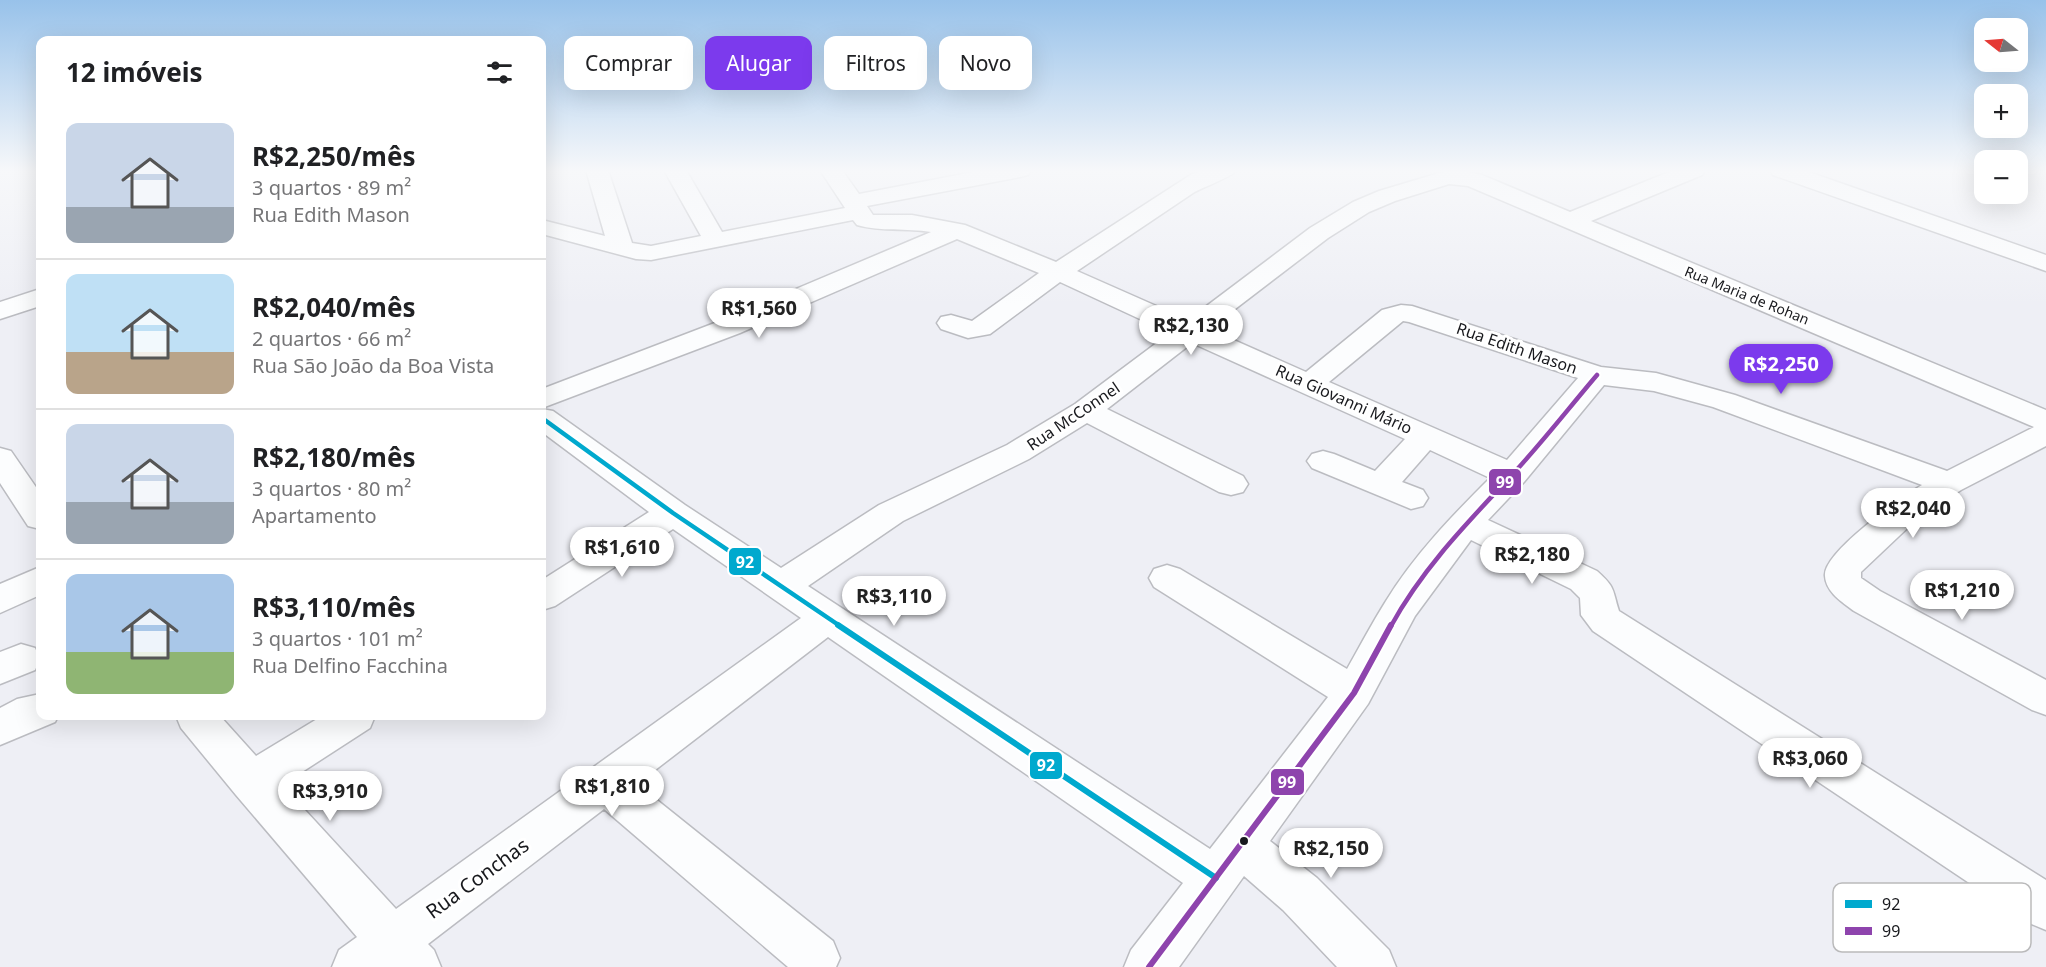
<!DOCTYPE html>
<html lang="pt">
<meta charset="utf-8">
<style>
:root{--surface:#fff;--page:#f2f2f2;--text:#202124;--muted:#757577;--line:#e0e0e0;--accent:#7c3aed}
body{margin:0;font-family:"Noto Sans",sans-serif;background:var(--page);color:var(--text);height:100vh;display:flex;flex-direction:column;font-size:22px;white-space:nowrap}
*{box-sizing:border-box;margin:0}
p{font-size:20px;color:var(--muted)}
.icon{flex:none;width:33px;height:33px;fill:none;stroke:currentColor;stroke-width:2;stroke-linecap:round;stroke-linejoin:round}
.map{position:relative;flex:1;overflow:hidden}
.details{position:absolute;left:36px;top:36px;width:510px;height:684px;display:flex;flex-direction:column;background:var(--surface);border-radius:12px;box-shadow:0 6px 24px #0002}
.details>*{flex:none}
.hud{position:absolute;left:564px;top:36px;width:570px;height:54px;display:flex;gap:12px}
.needle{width:39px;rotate:287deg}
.buttons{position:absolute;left:1974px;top:18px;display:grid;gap:12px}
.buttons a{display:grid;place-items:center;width:54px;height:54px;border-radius:12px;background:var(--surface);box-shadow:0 6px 24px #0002;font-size:30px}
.price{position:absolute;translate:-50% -51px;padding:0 14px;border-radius:21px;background:#fff;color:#222;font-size:20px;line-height:39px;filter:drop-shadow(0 2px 3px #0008)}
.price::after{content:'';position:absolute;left:50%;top:36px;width:18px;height:14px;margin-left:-9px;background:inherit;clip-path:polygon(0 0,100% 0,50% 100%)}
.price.active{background:var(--accent);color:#fff}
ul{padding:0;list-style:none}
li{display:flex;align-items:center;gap:18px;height:150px;padding:0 30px}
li+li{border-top:2px solid var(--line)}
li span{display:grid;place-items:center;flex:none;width:168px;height:120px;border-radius:12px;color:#555}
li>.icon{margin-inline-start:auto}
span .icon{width:72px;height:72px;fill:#fffc;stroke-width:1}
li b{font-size:26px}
h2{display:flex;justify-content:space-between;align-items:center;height:72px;padding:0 30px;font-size:26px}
.chip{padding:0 21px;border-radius:12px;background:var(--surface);box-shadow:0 6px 24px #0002;font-size:21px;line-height:54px}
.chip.active{background:var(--accent);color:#fff}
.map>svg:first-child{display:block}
</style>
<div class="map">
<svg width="2046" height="967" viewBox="0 0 2046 967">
<rect width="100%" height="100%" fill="#eeeff5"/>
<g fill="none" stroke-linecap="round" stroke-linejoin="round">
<defs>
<path id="minor" d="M 586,170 L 608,170 L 632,243 L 651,246 L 701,236 L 664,170 L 686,170 L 722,232 L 845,208 L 820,170 L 842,170 L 859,194 L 984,170 L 1031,170 L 1028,175 L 1020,177 L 867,206 L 873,215 L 912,215 L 965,225 L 1056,262 L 1192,174 L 1204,170 L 1237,170 C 1232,177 1203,187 1193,193 L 1077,271 L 1188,320 L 1310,228 L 1353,202 L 1379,191 L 1439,173 L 1458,170 L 1482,175 L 1570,212 L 1674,170 L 1705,170 L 1702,175 L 1591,221 L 2046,410 L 2046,446 L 1961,490 L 1916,520 L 1861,572 L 1861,578 L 1880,591 L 2046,680 L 2046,715 L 2032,710 L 1854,611 C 1842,602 1826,592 1825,576 C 1822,553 1902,497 1922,485 L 1713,407 L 1654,391 L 1604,385 L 1524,482 L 1488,520 L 1597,571 C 1616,588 1612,589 1619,611 L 2046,880 L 2046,930 L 2029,923 L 1593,631 L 1581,615 L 1580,598 L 1571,589 L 1471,540 L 1415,616 L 1368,704 L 1270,841 L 1317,878 L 1389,950 L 1396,967 L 1337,967 L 1283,910 L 1244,876 L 1179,967 L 1124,967 L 1131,950 L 1183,883 L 828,637 L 637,784 L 833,941 L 840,958 L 836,967 L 788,967 L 604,809 L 428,944 L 434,950 L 441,967 L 332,967 L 339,950 L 357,937 L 236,795 L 181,728 L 176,716 L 220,716 L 256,756 L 322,716 L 375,716 L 370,728 L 282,785 L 396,909 L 801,618 L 673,529 L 555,606 L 542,610 L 542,580 L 649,512 L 542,432 L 542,409 L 553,411 L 685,505 L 781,568 L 879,505 L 1007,445 L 1075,404 L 1170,333 L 1060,282 L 990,334 L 968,338 L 941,329 L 937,323 L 941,317 L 951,315 L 972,321 L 1039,273 L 957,239 L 740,333 L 542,408 L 542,389 L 720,321 L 931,232 C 906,228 881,232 857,225 L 853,220 L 651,260 L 636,259 L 542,234 L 542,220 L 605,236 ZM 1449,184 L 1468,186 L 2034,427 L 1947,471 L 1735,395 L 1656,373 L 1601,367 L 1412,306 L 1401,305 L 1382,310 L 1306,372 L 1209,329 L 1328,238 L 1369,212 L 1395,201 ZM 1403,321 L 1409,322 L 1578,378 L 1507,460 L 1329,382 ZM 1192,343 L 1405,439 L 1375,471 L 1334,454 L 1323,451 L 1312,454 L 1307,461 L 1312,468 L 1411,509 L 1423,506 L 1428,498 L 1423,490 L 1402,482 L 1430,450 L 1490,478 C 1453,515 1414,555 1386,601 C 1372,623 1360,646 1347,669 L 1180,569 L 1167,565 L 1154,569 L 1149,578 L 1154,587 L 1328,697 L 1210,849 L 808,586 L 903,521 L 1029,459 L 1087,423 L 1219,492 L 1231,495 L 1243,492 L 1248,484 L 1243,476 L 1107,409 Z
M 1770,170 L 1803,170 L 2046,255 L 2046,271 L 1773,175 Z
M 40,289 L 40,306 L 0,319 L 0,302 Z
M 0,448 L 11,451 L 40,493 L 40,529 L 28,526 L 0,483 Z
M 40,567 L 40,595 L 0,613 L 0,584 Z
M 21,644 L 35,648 L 40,659 L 35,670 L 0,684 L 0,652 Z
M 40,694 L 40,716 L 58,716 L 55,722 L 0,745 L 0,708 L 17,699 Z"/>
</defs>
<!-- minor casing -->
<use href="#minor" stroke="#bbbcc1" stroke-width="3"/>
<!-- minor -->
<use href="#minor" fill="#fcfdfe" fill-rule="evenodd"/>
<defs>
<path id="bus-1-far1" d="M 542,418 L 673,513 L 840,626"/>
<path id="bus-1" d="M 838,625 L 1216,878"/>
<path id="bus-2-far1" d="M 1391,626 C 1422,569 1467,523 1511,476 C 1541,444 1568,409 1597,375"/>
<path id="bus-2" d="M 1149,967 L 1354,693 L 1391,625"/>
</defs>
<!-- bus-1-far1 casing -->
<use href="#bus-1-far1" stroke="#fff" stroke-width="9"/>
<!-- bus-1 casing -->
<use href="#bus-1" stroke="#fff" stroke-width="10"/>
<!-- bus-2-far1 casing -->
<use href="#bus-2-far1" stroke="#fff" stroke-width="9"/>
<!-- bus-2 casing -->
<use href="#bus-2" stroke="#fff" stroke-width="10"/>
<!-- bus-1-far1 -->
<use href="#bus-1-far1" stroke="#00a9ce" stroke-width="4.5"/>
<!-- bus-1 -->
<use href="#bus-1" stroke="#00a9ce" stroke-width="6"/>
<!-- bus-2-far1 -->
<use href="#bus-2-far1" stroke="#8e44ad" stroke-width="4.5"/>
<!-- bus-2 -->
<use href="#bus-2" stroke="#8e44ad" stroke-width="6"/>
</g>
<!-- sky -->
<linearGradient id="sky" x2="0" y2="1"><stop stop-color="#98c2ea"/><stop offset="0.56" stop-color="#f7f8fa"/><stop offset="1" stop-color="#f7f8fa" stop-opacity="0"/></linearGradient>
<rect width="2046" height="306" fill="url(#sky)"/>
<!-- markers -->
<circle fill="#18191d" stroke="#fff" stroke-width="2" cx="1244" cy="841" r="5"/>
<g text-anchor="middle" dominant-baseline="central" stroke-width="6" stroke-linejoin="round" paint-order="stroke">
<!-- far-street labels -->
<g font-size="14" fill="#18191d" stroke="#fff">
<text transform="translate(1747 295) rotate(22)">Rua Maria de Rohan</text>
</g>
<!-- street labels -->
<g font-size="16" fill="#18191d" stroke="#fff">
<text transform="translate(1517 348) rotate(19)">Rua Edith Mason</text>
<text transform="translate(1344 399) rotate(24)">Rua Giovanni Mário</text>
<text transform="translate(1073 416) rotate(-34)">Rua McConnel</text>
</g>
<!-- near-street labels -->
<g font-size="20" fill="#18191d" stroke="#fff">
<text transform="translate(477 878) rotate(-36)">Rua Conchas</text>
</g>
</g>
<!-- legend -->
<rect x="1833" y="883" width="198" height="69" rx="9" fill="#fff" stroke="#bababb" stroke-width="1.5"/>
<rect x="1845" y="900" width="27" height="8" fill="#00a9ce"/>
<rect x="1845" y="927" width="27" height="8" fill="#8e44ad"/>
<g font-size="16" fill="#18191d">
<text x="1882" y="910">92</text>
<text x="1882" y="937">99</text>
</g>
<g stroke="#fff" stroke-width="2">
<rect x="1488" y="468" width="34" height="28" rx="6" fill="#8e44ad"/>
<rect x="728" y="547" width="34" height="29" rx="6" fill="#00a9ce"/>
<rect x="1029" y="751" width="34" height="29" rx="6" fill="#00a9ce"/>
<rect x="1270" y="768" width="35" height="28" rx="6" fill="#8e44ad"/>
</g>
<g font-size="16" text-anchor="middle" font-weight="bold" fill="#fff">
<text x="1505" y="488">99</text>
<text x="745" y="568">92</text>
<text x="1046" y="771">92</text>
<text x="1287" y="788">99</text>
</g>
</svg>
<div class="buttons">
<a><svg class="needle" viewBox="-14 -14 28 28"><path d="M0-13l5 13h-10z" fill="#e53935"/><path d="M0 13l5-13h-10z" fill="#757577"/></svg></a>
<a>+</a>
<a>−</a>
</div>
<b class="price" style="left:759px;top:339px">R$1,560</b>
<b class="price" style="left:1191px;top:356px">R$2,130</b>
<b class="price active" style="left:1781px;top:395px">R$2,250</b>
<b class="price" style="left:1913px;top:539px">R$2,040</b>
<b class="price" style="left:622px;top:578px">R$1,610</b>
<b class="price" style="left:1532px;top:585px">R$2,180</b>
<b class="price" style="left:1962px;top:621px">R$1,210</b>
<b class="price" style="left:894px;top:627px">R$3,110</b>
<b class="price" style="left:1810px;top:789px">R$3,060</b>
<b class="price" style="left:612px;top:817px">R$1,810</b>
<b class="price" style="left:330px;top:822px">R$3,910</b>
<b class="price" style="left:1331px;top:879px">R$2,150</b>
<div class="hud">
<a class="chip">Comprar</a>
<a class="chip active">Alugar</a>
<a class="chip">Filtros</a>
<a class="chip">Novo</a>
</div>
<section class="details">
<h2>12 imóveis<svg class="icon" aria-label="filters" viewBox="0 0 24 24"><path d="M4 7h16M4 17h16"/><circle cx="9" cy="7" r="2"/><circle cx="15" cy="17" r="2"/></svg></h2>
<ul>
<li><span style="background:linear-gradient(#c9d6e8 70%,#9aa5b1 0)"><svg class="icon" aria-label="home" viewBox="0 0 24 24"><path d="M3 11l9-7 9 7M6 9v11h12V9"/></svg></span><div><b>R$2,250/mês</b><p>3 quartos · 89 m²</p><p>Rua Edith Mason</p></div></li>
<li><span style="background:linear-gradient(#bfe0f5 65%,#b9a48a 0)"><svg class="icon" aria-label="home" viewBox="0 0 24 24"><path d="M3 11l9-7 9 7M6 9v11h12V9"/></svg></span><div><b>R$2,040/mês</b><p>2 quartos · 66 m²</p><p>Rua São João da Boa Vista</p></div></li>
<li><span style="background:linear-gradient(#c9d6e8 65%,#9aa5b1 0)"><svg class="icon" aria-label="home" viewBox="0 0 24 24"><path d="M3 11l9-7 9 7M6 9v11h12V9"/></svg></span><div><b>R$2,180/mês</b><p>3 quartos · 80 m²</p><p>Apartamento</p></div></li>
<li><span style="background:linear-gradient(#a9c7e8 65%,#8fb573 0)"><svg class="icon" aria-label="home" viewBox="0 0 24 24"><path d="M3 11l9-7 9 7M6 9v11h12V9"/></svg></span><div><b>R$3,110/mês</b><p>3 quartos · 101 m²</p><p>Rua Delfino Facchina</p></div></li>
</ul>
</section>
</div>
